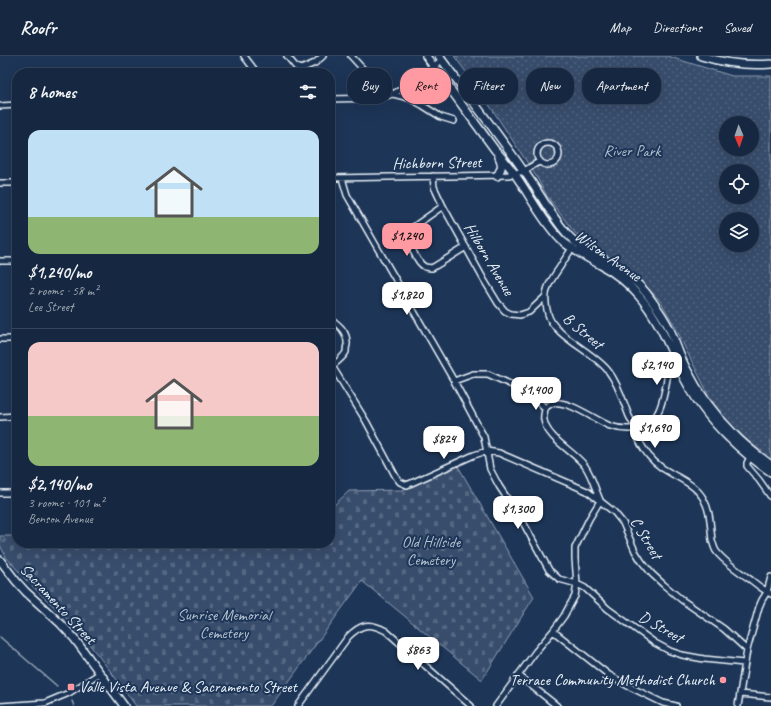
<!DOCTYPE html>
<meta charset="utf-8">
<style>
:root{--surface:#162841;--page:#1f3048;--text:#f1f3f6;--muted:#9ea6b1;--line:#35445a;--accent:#ff9aa2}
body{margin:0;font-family:Caveat,sans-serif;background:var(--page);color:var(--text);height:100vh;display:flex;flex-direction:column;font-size:15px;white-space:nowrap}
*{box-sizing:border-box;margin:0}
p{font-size:13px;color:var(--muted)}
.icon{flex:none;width:22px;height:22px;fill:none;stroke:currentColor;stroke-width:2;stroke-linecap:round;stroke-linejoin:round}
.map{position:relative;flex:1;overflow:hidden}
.sheet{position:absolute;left:12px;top:12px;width:323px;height:480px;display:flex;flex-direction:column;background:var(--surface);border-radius:16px;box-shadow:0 4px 16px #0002,0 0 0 1px var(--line)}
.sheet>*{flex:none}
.banner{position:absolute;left:347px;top:12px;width:364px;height:36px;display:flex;gap:8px}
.needle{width:26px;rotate:178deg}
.controls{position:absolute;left:719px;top:60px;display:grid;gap:8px}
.controls a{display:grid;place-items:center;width:40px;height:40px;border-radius:50%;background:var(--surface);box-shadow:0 4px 16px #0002,0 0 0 1px var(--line);font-size:20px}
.price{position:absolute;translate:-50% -34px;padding:0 9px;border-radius:8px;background:#fff;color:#222;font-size:13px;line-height:26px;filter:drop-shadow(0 1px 2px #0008)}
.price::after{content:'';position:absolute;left:50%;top:24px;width:12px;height:9px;margin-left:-6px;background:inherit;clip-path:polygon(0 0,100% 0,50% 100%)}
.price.selected{background:var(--accent);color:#111}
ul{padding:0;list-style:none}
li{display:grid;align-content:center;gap:8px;height:212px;padding:0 16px}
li+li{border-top:1px solid var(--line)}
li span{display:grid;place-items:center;height:124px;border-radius:12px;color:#555}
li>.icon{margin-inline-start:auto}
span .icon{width:72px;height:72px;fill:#fffc;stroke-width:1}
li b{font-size:17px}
h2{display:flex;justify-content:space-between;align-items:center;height:48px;padding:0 16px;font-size:17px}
.tag{padding:0 14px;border-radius:16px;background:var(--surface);box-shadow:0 4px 16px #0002,0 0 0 1px var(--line);font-size:14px;line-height:36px}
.tag.selected{background:var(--accent);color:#111}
header{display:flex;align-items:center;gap:24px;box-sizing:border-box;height:56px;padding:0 20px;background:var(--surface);border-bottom:1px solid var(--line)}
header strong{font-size:19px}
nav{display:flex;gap:22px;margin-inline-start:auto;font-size:14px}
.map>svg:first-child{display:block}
</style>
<header>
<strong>Roofr</strong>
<nav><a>Map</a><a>Directions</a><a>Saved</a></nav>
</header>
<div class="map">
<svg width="771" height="650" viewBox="0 0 771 650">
<defs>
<pattern id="cemetery-stones" width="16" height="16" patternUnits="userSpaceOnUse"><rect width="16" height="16" fill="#374d6c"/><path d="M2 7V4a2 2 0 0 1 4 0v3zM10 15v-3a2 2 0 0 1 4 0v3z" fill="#546782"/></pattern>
<pattern id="park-dots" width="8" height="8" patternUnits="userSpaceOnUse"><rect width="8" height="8" fill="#374d6c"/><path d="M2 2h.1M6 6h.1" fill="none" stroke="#546782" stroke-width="1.8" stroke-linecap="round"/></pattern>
</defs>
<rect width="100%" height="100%" fill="#1d3557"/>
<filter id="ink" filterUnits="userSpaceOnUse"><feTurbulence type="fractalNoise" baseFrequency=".025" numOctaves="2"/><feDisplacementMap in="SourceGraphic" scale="8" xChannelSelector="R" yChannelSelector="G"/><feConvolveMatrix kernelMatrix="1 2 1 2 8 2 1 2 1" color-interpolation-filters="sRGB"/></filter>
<g filter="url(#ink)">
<!-- cemetery -->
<path fill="url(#cemetery-stones)" stroke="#909fb2" d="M 458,410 L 534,541 L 482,624 L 362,525 L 271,650 L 136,650 L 111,616 L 89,588 L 65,561 L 27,525 L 6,501 L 0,489 L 0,480 L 17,480 L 17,487 L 330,487 L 330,453 L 349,435 L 402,434 Z"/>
<!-- park -->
<path fill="url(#park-dots)" stroke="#909fb2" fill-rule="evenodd" d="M 454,0 L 667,0 L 732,20 L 771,20 L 771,405 L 739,379 L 718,357 L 686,294 L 677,274 L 661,246 L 641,225 L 623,209 L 602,197 L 582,184 L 578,180 L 571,172 L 547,140 L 536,120 L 478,32 ZM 726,67 L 752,67 L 752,93 L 726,93 ZM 726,115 L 752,115 L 752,141 L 726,141 ZM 726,163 L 752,163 L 752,189 L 726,189 Z"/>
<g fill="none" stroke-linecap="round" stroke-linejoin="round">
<!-- stream -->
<path stroke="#95a4b5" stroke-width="1.5" d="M 0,581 L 57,630
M 72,645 L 74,650"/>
<defs>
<path id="minor" d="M 244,0 L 257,17
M 287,0 L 296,11 L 301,13 L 315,7 L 323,0
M 351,0 L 373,24 L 393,38 L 409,42 L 422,49 L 441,61 L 454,65
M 330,43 L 379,42 L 393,38 L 402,33 L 442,4
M 0,50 L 17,49
M537 98a11 11 0 1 1 22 0a11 11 0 1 1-22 0Z
M 433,120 L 434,131 L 443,150 L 484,224 L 498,247 L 505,255 L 511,258 L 520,259 L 529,256 L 545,241
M 330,122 L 508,119 L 524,115 L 540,105
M 342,122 L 347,139 L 454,325 L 484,381 L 490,413 L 499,430 L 524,468 L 549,514 L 559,523 L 577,528 L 585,532 L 608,553 L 655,587 L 670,595 L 682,599 L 704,603 L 744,607
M 0,127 L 17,127
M 443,150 L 409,174 C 407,184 416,206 425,211 C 427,211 430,212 432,212 L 466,191
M 573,191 C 569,197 564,204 560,211 C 548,228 542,237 548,258 C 554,281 595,296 609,316 C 619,329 623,345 629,360 C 631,364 634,369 636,373 C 636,375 636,377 637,379 C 639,386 645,395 649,400 C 664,419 691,422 703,442 C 711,456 710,469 712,484 C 713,487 714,492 716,495 C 724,506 740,516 751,524 C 757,529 764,534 771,538
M 0,205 L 17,205
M 330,263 C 340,269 348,277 347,289 C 346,291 346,294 346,296 C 343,302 337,306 332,310 L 330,309
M 0,283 L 17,283
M 332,310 L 366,365 L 396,421 L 400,426 L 407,429 L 474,399 L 487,395
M 454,325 L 473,318 L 488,318 L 512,329 L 534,341 L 545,352
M 0,361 L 17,360
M 487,395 L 499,397 L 587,435 L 600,445 L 614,456 L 623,467 L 635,495 L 642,506 L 652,518 L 664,529 L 682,544 L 724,573 L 747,594
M 750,401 L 747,407 L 747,410 L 759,424 L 771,441
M 0,437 L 17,437
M 600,444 C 595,433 592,420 585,410 C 574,395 547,383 544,364 C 543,360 545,356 545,352 C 548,350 550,348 553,347 C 569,344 595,364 610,370 C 619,373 628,374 638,372 C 646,370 653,365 657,358 C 664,347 667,323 669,310 L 678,306
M 553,575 L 609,619 L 628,630 L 663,647 L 676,650
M 518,619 L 557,650
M 740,638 L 771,641
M 0,650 L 45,647 L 69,637 L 100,617
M 298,650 L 348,581 C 361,568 369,566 386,575 L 471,650
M 496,650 L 536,595 L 553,575 L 564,560 L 571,547 L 575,540 L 577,528 L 575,503 L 575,492 L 589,463 L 600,445
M 738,650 L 747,594 L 759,551 L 762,544 L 767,536 L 771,521"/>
<path id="major" d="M 426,0 L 495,94 C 502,101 508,109 514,117 C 530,139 542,165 561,184 C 572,194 586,201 599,208 C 614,216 628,227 639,240 C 658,262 668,288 680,314 C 692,339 709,363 729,382 C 742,395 756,406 771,416
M 439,0 C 467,38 496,75 523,114 C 539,135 550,159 568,179 C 578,190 591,197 605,204 C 620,213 636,224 647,238 C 656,250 665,262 671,276 C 676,288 680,301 686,312 C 698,336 715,359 734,378 C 745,390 758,399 771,409
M 701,0 C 724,7 747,10 771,8
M 497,120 C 502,112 503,109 499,101
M 0,504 L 16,525 L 26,536 L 61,568 L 74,582 L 124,650"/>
</defs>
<!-- minor casing -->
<use href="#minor" stroke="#e8f1f8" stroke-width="8"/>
<!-- major casing -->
<use href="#major" stroke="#e8f1f8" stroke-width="10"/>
<!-- minor -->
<use href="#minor" stroke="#1d3557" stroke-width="5"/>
<!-- major -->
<use href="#major" stroke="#1d3557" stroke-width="7"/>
</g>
</g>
<!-- markers -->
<g fill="#ff9aa2" stroke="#1d3557" stroke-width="1.5">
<circle cx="723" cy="624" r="4"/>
<rect x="67" y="627" width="8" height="8" rx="2"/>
</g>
<g text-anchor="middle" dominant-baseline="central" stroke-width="4" stroke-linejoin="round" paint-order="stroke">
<!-- park labels -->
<g font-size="16" fill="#b3c0ce" stroke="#1d3557">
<text x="632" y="95">River Park</text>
<text x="431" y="486">Old Hillside<tspan x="431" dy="18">Cemetery</tspan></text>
<text x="224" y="559">Sunrise Memorial<tspan x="224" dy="18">Cemetery</tspan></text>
</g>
<!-- street labels -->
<g font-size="16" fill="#e8f1f8" stroke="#1d3557">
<text transform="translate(437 107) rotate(-1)">Hichborn Street</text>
<text transform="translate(608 200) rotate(35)">Wilson Avenue</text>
<text transform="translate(489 203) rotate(59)">Hilborn Avenue</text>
<text transform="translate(583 275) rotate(40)">B Street</text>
<text transform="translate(646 482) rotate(59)">C Street</text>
<text transform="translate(58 548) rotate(47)">Sacramento Street</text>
<text transform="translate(661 571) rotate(30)">D Street</text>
</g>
<!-- poi labels -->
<g font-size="16" fill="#e8f1f8" stroke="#1d3557" text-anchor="end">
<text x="715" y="624">Terrace Community Methodist Church</text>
<text x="79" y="631" text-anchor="start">Valle Vista Avenue &amp; Sacramento Street</text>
</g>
</g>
</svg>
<div class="controls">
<a><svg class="needle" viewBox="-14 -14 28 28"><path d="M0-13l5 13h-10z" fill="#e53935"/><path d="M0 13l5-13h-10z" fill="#9ea6b1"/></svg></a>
<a><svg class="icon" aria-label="locate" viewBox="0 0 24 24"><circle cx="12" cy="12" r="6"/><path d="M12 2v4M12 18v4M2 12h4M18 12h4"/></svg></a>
<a><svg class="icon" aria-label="layers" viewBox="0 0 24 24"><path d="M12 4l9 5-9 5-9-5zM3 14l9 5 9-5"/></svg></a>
</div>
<b class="price selected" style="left:407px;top:201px">$1,240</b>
<b class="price" style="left:407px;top:260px">$1,820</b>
<b class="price" style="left:657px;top:330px">$2,140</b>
<b class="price" style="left:536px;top:355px">$1,400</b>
<b class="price" style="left:655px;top:393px">$1,690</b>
<b class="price" style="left:444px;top:404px">$824</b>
<b class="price" style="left:518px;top:474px">$1,300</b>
<b class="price" style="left:418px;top:615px">$863</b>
<div class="banner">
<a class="tag">Buy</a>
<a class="tag selected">Rent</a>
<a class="tag">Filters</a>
<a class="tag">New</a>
<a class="tag">Apartment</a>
</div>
<section class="sheet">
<h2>8 homes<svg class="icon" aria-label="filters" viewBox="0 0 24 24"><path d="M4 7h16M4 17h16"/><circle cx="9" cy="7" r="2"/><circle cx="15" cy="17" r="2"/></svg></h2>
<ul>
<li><span style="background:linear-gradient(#bfe0f5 70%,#8fb573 0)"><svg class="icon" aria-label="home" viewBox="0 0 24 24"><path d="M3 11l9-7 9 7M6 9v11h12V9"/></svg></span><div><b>$1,240/mo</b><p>2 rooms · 58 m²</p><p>Lee Street</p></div></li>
<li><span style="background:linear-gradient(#f6c9c9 60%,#8fb573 0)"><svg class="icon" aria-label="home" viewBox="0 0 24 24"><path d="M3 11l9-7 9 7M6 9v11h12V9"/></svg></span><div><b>$2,140/mo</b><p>3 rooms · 101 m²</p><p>Benson Avenue</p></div></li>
</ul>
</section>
</div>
